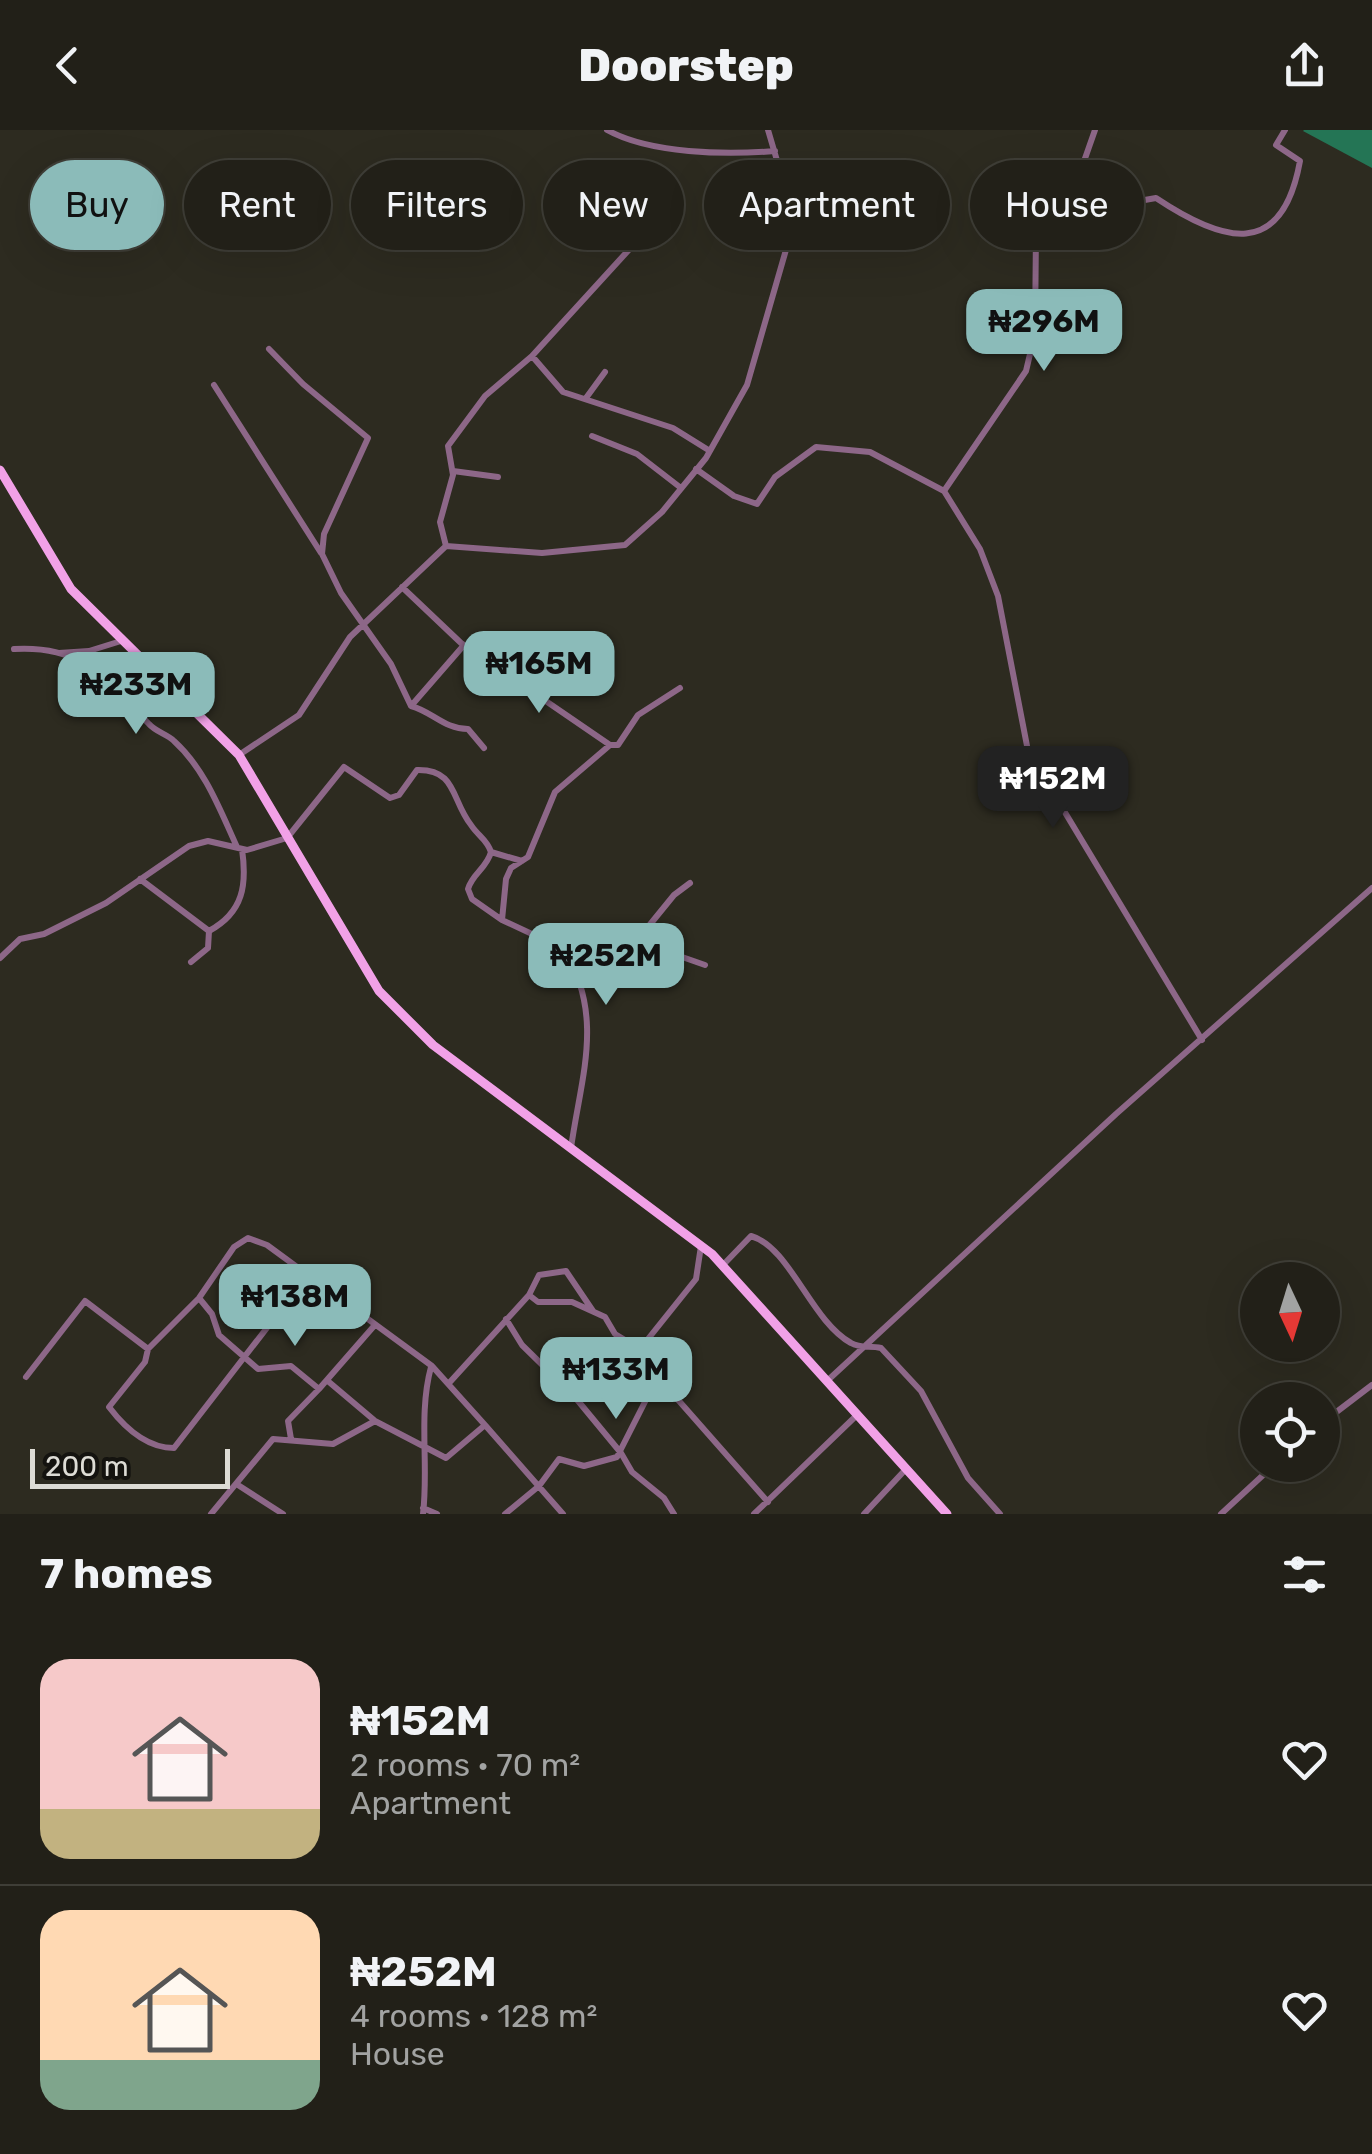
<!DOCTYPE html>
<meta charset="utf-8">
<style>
:root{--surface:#222018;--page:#2a2821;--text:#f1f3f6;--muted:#a2a3a2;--line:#3f3e37;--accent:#8bbbb9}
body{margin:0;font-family:Rubik,sans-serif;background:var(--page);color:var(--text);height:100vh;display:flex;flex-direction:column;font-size:38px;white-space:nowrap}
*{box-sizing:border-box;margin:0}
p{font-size:32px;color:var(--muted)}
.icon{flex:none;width:55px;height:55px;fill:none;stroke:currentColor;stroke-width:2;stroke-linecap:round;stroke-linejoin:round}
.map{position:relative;height:1384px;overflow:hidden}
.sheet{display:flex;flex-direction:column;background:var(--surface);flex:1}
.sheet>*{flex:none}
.hud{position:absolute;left:30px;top:30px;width:1312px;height:90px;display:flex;gap:20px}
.needle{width:65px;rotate:176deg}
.fabs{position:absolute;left:1240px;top:1132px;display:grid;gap:20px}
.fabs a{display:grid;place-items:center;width:100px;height:100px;border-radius:50%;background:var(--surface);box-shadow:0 10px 40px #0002,0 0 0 2px var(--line);font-size:50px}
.scale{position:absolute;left:30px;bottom:25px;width:200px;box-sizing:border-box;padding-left:10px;border:5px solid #dddcd5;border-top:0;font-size:28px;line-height:35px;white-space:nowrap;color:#dddcd5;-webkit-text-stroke:8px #14130f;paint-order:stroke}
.price{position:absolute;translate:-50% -85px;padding:0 22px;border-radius:20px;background:var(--accent);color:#111;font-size:32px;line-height:65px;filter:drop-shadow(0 2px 5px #0008)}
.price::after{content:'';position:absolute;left:50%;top:60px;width:30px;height:22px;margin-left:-15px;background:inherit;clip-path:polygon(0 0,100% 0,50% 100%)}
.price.active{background:#222;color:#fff}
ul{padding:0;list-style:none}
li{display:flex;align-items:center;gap:30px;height:250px;padding:0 40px}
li+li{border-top:2px solid var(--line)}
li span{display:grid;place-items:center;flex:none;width:280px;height:200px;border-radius:30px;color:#555}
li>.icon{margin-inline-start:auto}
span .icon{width:120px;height:120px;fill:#fffc;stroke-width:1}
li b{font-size:42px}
h2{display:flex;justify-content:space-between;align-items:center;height:120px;padding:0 40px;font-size:42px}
.pill{padding:0 35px;border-radius:45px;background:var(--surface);box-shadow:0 10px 40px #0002,0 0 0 2px var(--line);font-size:35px;line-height:90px}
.pill.active{background:var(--accent);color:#111}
header{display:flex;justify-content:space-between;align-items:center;height:130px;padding:0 40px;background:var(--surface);font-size:45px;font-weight:800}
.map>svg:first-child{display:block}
</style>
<header><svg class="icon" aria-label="back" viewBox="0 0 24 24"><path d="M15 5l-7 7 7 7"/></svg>Doorstep<svg class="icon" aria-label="share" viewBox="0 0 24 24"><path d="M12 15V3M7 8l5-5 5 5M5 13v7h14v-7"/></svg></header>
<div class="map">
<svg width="1372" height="1384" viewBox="0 0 1372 1384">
<rect width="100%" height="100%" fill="#2d2b20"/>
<!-- forest -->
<path fill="#247555" d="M 1372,0 L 1372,38 L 1303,1 L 1304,0 Z"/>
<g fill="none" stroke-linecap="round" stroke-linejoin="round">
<!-- street -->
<path stroke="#8d6788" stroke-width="6" d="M 607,0 C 650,24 726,25 775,21
M 1060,85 L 1156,68 C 1222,112 1282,131 1300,31 L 1276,15 L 1285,0
M 269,219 L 303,254 L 368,308 L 324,404 L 322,424 L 341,463 L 391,534 L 411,576 L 464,515
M 532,226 L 563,262 L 673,298 L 710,321
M 214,255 L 321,423
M 586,268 L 605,242
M 592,306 L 637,324 L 681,358
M 696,339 L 734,366 L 757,374 L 775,347 L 816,317 L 870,322 L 944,361 L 980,419 L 998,466 L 1028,621 L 1202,910
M 453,341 L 498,347
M 944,361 L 1026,241 L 1035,203 L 1036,101 L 1069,74 L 1095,0
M 446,416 L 440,392 L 453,345 L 448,316 L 485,266 L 532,226 L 636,112
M 402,457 L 461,513 L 610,615 L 618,615 L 638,585 L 680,558
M 14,519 C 85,515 105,549 149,594 C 156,602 167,604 174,611 C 205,639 220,680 237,717
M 59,523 L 89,521 L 121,511
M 411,576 C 433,582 444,599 468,599 L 484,618
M 239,625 L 299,585 L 350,507 L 446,416 L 542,423 L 625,415 L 662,382 L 706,328 L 747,255 L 792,99 L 791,78 L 768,0
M 491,722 L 522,731
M 140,749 L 209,801
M 209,801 C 244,782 247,754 242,719
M 627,824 L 665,821 L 705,835
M 0,828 L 20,809 L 44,804 L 106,773 L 189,716 L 208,711 L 247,720 L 287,708 L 344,637 L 390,668 L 399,665 L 417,640 C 457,639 451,670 471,695 C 478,706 487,709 491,722 C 487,738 472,744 468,759 L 472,769 L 502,790
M 191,832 L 208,818 L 209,801
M 580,855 L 626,824 L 674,765 L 690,753
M 571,1018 C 581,946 605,887 564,819 L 502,790 L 506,749 L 511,738 L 528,727 L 555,662 L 610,615
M 723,1135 L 751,1106 C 790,1117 811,1191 851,1213 C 861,1219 870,1215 881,1218 L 921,1261 L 968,1348 L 1000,1384
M 199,1168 L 212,1184 L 219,1205 L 258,1239 L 291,1236 L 319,1259 L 288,1291 L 291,1309
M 506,1189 L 522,1215 L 574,1266 L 621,1323 L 632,1342 L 664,1368 L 674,1384
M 148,1219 L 145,1232 L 109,1277 C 125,1298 147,1318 174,1318 L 307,1146
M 640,1219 L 696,1149 L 701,1116
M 650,1238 L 768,1372
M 26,1247 L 85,1171 L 148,1219 L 199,1168 L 234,1117 L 248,1108 L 267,1115 L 432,1236 L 485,1295
M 827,1251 L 1116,984 L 1372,758
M 329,1252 L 374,1290
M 450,1252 L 529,1165 L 539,1145 L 566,1141 L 593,1181
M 319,1259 L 374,1196
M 1322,1293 L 1372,1255
M 238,1355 L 283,1384
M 423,1378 L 437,1384
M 211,1384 L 273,1309 L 333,1314 L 375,1291 L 446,1328 L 485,1295 L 563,1384
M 423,1384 C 429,1335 418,1285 431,1237
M 505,1384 L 539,1356 L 559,1329 L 584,1336 L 617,1327 L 654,1254 L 640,1219 L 615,1204 L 605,1187 L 572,1172 L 538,1172 L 529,1165
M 754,1384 L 857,1285
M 864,1384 L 906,1339
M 1221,1384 L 1274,1335"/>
<!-- primary -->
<path stroke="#f1a1e7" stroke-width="9" d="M 0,340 L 71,459 L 239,625 L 379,861 L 433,915 L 712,1124 L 947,1384"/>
</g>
</svg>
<div class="fabs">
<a><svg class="needle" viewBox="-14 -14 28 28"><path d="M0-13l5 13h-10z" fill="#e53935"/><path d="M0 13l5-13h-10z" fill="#a2a3a2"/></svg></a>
<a><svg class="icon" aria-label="locate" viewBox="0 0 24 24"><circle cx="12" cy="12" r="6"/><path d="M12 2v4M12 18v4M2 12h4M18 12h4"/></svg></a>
</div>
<div class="scale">200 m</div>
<b class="price" style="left:1044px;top:244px">₦296M</b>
<b class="price" style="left:539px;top:586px">₦165M</b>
<b class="price" style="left:136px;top:607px">₦233M</b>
<b class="price active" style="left:1053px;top:701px">₦152M</b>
<b class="price" style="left:606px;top:878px">₦252M</b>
<b class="price" style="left:295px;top:1219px">₦138M</b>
<b class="price" style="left:616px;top:1292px">₦133M</b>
<div class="hud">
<a class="pill active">Buy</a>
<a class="pill">Rent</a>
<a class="pill">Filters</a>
<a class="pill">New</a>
<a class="pill">Apartment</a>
<a class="pill">House</a>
</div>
</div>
<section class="sheet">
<h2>7 homes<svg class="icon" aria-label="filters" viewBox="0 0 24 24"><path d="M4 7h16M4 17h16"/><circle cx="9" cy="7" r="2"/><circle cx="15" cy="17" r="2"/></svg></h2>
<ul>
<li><span style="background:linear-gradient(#f6c9c9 75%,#c2b280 0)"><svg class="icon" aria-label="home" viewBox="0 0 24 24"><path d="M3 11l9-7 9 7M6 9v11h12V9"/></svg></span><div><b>₦152M</b><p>2 rooms · 70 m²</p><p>Apartment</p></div><svg class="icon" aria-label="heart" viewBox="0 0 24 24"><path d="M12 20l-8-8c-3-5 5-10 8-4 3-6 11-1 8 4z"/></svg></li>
<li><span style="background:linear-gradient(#ffd9b3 75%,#7fa58c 0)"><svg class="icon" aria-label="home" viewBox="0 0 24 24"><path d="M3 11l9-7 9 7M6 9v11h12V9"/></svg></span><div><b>₦252M</b><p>4 rooms · 128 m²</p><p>House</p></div><svg class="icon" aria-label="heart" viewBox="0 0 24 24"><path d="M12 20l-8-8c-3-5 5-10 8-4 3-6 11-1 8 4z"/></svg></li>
</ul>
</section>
